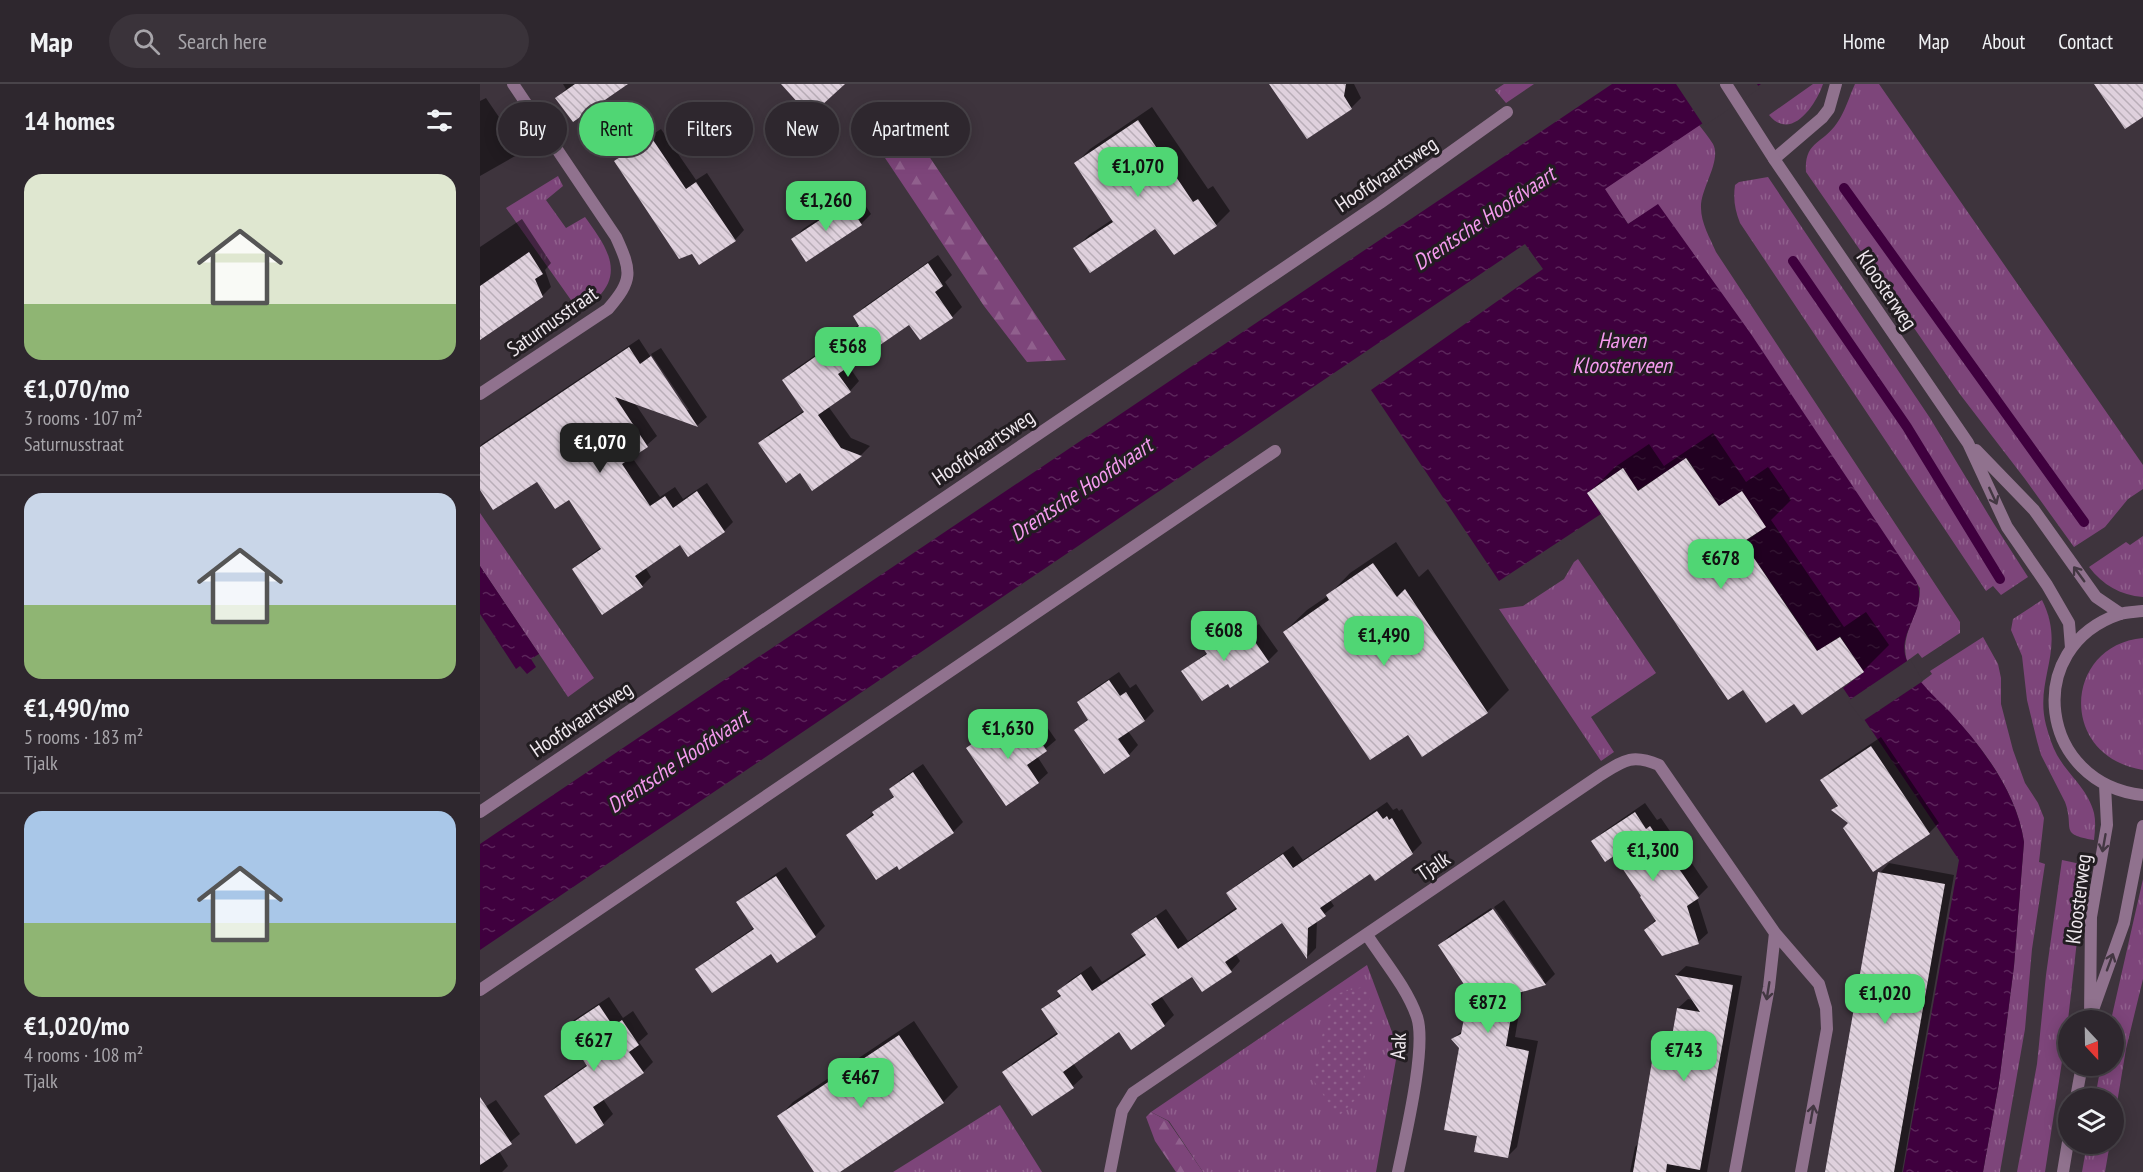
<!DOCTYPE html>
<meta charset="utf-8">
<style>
:root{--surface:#2e272e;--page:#3a333a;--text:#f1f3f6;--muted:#a7a5aa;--line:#49444a;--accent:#50d674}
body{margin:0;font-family:"PT Sans Narrow",sans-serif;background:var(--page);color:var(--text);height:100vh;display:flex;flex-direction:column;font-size:22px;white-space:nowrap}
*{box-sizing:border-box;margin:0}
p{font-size:20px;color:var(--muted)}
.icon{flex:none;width:33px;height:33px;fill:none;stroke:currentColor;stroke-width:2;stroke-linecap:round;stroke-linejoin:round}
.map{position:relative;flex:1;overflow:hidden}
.side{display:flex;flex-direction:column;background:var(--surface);width:480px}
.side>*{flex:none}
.guide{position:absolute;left:18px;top:18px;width:570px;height:54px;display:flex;gap:12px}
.needle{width:39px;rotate:158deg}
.controls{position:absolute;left:1578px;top:926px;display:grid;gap:12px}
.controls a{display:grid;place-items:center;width:66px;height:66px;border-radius:50%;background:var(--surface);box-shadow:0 3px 15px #0003,0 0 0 2px var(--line);font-size:30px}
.price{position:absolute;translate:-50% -51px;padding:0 14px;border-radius:12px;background:var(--accent);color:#111;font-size:20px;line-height:39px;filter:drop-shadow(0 2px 3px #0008)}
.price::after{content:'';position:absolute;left:50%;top:36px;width:18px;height:14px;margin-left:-9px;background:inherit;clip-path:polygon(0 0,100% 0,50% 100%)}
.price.current{background:#222;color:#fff}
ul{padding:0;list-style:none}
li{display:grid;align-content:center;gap:12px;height:318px;padding:0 24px}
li+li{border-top:2px solid var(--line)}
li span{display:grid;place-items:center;height:186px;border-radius:18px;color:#555}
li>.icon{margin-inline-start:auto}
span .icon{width:108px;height:108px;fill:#fffc;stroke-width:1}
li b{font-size:26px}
h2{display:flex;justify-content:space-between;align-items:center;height:72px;padding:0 24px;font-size:26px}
.pill{padding:0 21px;border-radius:27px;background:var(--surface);box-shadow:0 3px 15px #0003,0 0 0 2px var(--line);font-size:21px;line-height:54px}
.pill.current{background:var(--accent);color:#111}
header{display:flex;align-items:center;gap:36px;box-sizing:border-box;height:84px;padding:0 30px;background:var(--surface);border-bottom:2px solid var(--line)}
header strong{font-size:28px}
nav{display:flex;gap:33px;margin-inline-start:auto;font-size:21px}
.search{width:420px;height:54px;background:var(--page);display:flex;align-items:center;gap:15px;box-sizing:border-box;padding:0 21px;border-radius:33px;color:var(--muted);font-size:22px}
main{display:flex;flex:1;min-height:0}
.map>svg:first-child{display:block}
</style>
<header>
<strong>Map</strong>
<div class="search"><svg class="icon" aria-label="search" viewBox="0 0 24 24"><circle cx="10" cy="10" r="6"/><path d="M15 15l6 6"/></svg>Search here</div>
<nav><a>Home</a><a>Map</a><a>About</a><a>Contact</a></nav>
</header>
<main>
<section class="side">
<h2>14 homes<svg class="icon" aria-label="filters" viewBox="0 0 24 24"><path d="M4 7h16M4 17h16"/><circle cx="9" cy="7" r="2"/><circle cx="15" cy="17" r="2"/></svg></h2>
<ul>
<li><span style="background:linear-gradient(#dfe7d0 70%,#8fb573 0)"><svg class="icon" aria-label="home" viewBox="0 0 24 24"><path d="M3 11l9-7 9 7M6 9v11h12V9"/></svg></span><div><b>€1,070/mo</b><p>3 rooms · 107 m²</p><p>Saturnusstraat</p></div></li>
<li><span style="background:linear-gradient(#c9d6e8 60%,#8fb573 0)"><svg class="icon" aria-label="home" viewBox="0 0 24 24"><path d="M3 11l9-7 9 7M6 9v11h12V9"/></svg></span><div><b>€1,490/mo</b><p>5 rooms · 183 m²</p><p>Tjalk</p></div></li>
<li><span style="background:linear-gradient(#a9c7e8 60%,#8fb573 0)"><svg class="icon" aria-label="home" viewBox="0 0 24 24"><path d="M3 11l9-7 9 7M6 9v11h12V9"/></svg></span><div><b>€1,020/mo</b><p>4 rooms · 108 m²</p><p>Tjalk</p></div></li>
</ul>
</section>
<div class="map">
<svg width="1663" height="1088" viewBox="0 0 1663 1088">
<defs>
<pattern id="grass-tufts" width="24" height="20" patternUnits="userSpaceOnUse" patternTransform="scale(1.5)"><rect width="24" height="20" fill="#7d457a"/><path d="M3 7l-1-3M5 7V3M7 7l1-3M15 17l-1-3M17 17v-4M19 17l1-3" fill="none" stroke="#90608d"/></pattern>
<pattern id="forest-firs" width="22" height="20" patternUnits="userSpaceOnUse" patternTransform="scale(1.5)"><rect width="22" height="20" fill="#7d457a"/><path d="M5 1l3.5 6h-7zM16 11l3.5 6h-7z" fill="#90608d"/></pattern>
<pattern id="park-dots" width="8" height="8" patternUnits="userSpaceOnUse" patternTransform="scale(1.5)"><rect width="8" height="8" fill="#7d457a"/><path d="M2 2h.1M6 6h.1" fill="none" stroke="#90608d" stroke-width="1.8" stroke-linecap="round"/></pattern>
<pattern id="water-ripples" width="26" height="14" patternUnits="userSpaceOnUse" patternTransform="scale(1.5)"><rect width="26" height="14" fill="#3f003e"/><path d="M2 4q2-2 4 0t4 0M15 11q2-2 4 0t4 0" fill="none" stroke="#5b255a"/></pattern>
<pattern id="building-back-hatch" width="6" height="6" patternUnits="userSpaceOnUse" patternTransform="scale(1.5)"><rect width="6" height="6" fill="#dfd1dd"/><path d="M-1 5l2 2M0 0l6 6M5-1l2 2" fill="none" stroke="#b9aeb8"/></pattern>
</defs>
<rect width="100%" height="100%" fill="#3e343d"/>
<!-- grass -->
<path fill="url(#grass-tufts)" d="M 1024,0 L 1054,0 L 1026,19 L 1015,6 Z
M 1333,0 L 1343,0 C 1336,21 1311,58 1289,31 Z
M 1375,0 L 1399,0 L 1663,381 L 1663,405 L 1648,415 L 1625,443 L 1594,463 L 1545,395 L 1479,309 L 1326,88 C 1324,57 1343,60 1357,39 C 1365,28 1369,13 1375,0 Z
M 1219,41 C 1224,47 1229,54 1233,60 C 1242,77 1220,105 1221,124 C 1221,139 1230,154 1236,168 L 1480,538 L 1480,549 L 1442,574 L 1438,569 L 1427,577 C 1419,549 1440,533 1440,504 L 1178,121 L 1148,140 L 1124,105 Z
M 78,92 L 83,102 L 66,116 L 86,144 L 105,133 C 122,157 146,186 118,213 C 113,218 105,222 98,226 L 26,124 Z
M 1288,93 L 1450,334 L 1514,440 L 1548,493 L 1521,511 L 1513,502 L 1506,507 L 1260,139 C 1255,126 1253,116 1255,101 L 1259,98 Z
M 0,429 L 114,594 L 88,613 L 0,482 Z
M 1663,452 L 1663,513 C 1640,511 1623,501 1609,483 L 1646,458 L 1650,461 Z
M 1098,475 L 1176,589 L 1111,633 L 1134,668 L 1121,677 L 1019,525 L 1043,522 L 1084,495 L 1094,478 Z
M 1562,516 C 1587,566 1554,594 1566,641 C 1569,652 1572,662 1577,671 C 1589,692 1608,705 1614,729 C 1616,738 1615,747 1614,756 C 1578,750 1595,745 1585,718 L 1561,671 L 1557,657 L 1547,616 L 1542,572 L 1531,546 L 1533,535 Z
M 1503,553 L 1518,580 L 1521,594 L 1521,620 L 1533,666 L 1545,699 L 1558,719 L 1564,734 L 1559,778 L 1565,780 L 1552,865 L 1545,945 L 1520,1088 L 1503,1088 L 1519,999 L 1534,882 L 1544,758 C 1537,709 1503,663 1469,628 C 1460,618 1449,610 1440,599 L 1452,590 L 1450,587 Z
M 1663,554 L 1663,686 C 1577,672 1584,561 1663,554 Z
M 1582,776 L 1610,782 L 1599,839 L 1587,945 L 1565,1088 L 1537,1088 L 1557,980 L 1566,891 Z
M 1663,795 L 1663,895 L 1646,965 L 1634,1037 L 1634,1014 L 1615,1014 L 1621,981 L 1634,981 L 1634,936 L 1631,936 Z
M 887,881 L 915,956 L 917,970 L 896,1088 L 723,1088 L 689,1037 L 671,1028 Z
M 520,1021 L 562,1088 L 413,1088 Z
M 1607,1059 L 1630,1059 L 1625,1088 L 1602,1088 Z"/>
<!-- forest -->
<path fill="url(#forest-firs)" d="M 424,35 L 586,276 L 547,278 L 504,222 L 393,56 Z
M 671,1028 L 688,1037 L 723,1088 L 696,1088 L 675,1057 L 666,1033 Z"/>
<!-- park -->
<path fill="url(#park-dots)" d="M 886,902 L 894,931 L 882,1009 L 858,1033 L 832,994 L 852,911 Z"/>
<!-- water -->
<path fill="url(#water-ripples)" d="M 1132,0 L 1281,0 L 1125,105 L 1148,140 L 1178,120 L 1271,250 L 1436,497 C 1450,526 1413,550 1428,579 C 1439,599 1454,612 1470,628 C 1503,664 1537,709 1544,758 L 1534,882 L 1519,999 L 1503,1088 L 1423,1088 L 1479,776 L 1363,604 L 1384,588 L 1360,552 L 1338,567 L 1264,459 L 1286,443 L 1262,407 L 1239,422 L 1207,374 L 1158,406 L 1143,384 L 1107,409 L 1121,430 L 1019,497 L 891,306 L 1063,185 L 1045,160 L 0,866 L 0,760 Z
M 0,482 L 59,570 L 51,575 L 56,583 L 47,590 L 40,582 L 36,585 L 0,530 Z"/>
<!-- pier -->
<path fill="#3e343d" d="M 1196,0 L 1277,0 L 1280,4 L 1224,42 Z
M 1430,575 L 1443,597 L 1383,637 L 1368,617 Z"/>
<!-- shadow -->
<path fill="#0007" d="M 83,0 L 145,0 L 77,14 L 86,5 Z
M 791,0 L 874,0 L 881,14 L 871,24 L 827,53 Z
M 6,14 L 25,42 L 34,37 L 47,61 L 37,71 L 0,92 L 0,17 Z
M 672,23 L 728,105 L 733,102 L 750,127 L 736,141 L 676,143 L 595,165 L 609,151 L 633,135 L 596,79 L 610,65 Z
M 181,45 L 216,96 L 227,89 L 264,146 L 255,156 L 136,77 L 146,68 Z
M 377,109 L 391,130 L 381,140 L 327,176 L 313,155 L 323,145 Z
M 42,135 L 71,179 L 65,186 L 71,203 L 62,212 L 0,254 L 0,163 Z
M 458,171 L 472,191 L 465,198 L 482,223 L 472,233 L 429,239 L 368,281 L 379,297 L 370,307 L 348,322 L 371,354 L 390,362 L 381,371 L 332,405 L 320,387 L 280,359 L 290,349 L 325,326 L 304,296 L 314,286 L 380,240 L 375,233 L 384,223 Z
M 159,255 L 205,326 L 209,326 L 171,270 L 181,264 L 227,333 L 218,341 L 154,318 L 177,352 L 167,361 L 151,372 L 180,413 L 195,403 L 203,415 L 227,399 L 253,438 L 244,447 L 200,459 L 165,483 L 171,493 L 162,502 L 94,485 L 103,476 L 122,463 L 89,414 L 58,396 L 0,404 L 0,362 L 2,360 Z
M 1233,349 L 1266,398 L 1288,383 L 1311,416 L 1291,436 L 1364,543 L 1386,528 L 1409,561 L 1383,587 L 1315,617 L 1263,604 L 1109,409 L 1135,383 L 1169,360 L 1184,382 Z
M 916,458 L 939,493 L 948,485 L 1029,606 L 1007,628 L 928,649 L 804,548 L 827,526 L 849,511 L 870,489 Z
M 758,530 L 769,547 L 779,540 L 798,567 L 788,577 L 748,598 L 703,587 L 728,568 L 721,558 L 731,548 Z
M 639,588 L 650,604 L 656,600 L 674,627 L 665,636 L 648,647 L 658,661 L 649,671 L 596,646 L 609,634 L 599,618 L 608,609 Z
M 556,627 L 576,656 L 557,672 L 568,689 L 558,698 L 488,664 L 497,654 L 530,632 L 535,640 Z
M 1401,653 L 1459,739 L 1449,749 L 1370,739 L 1353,726 L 1359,720 L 1342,696 L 1352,686 Z
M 443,680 L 483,738 L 473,748 L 417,780 L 368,751 L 415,711 L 411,705 L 421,695 Z
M 907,718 L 913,726 L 917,724 L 919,727 L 922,725 L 942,759 L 932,769 L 895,795 L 891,788 L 850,816 L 854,822 L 837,836 L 836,864 L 827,873 L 802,837 L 755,869 L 760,877 L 751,887 L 712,890 L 681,912 L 694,931 L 684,941 L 651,964 L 639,946 L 593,979 L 603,993 L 593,1002 L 552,1030 L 524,989 L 533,979 L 578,948 L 563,925 L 581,910 L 579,907 L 589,897 L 611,882 L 622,898 L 666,869 L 653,850 L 663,841 L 686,825 L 708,857 L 757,823 L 748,809 L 758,800 L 813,762 L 823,776 Z
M 1165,719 L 1177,736 L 1181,734 L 1228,803 L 1217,814 L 1228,849 L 1218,858 L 1166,846 L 1176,835 L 1163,812 L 1135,769 L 1113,758 L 1123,748 Z
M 1409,779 L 1474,791 L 1422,1088 L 1345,1088 L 1363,995 L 1400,789 Z
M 306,783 L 345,842 L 335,852 L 297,877 L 291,868 L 217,885 L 227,876 L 275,843 L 258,819 L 268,809 Z
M 1024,816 L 1075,890 L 1065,900 L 1043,906 L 1035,953 L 1058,957 L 1037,1063 L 1027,1073 L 999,1051 L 980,964 L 973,955 L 983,946 L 991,907 L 960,862 L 969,852 L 1011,824 L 1061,896 L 1064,896 L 1014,823 Z
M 1206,882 L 1262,892 L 1227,1088 L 1150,1088 L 1155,1063 L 1160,1058 L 1175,967 L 1185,957 L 1192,958 L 1198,924 L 1208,915 L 1213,916 L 1196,891 Z
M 129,913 L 143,934 L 153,927 L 168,950 L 159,958 L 173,978 L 163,988 L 123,1015 L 133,1030 L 123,1040 L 97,1058 L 66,1012 L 76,1002 L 108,980 L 84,946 L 94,936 Z
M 434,937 L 478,1003 L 463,1018 L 357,1088 L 336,1088 L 299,1033 L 313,1018 Z
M 16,1016 L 40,1050 L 19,1067 L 28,1082 L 22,1088 L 0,1088 L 0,1026 Z"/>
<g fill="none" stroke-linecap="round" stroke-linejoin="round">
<!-- stream -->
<path stroke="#3f003e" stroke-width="10" d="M 1364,104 L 1604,438
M 1313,177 L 1427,343 L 1520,495"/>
</g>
<!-- building -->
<path fill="url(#building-back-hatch)" d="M 95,0 L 148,0 L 93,38 L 75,14 Z
M 301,0 L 365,0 L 330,32 Z
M 789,0 L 866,0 L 864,12 L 872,25 L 827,55 Z
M 1614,0 L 1663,0 L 1663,33 L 1645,45 Z
M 658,36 L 713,118 L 718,115 L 737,142 L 694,171 L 675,145 L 610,189 L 593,164 L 633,138 L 594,79 Z
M 171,53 L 206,105 L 216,98 L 256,157 L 219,181 L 212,170 L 199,175 L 134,77 Z
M 367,118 L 382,141 L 326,178 L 311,155 Z
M 49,168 L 63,190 L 55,195 L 63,213 L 0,256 L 0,202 Z
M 448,179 L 463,202 L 455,208 L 473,234 L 440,256 L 429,241 L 358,290 L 371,308 L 338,331 L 361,364 L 382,372 L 332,407 L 320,389 L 306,399 L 278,359 L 324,328 L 302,296 L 379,242 L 373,232 Z
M 149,263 L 160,280 L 171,272 L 218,343 L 135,313 L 168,363 L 142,380 L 170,422 L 185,412 L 193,424 L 217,407 L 245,448 L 208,473 L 200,461 L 155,492 L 163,503 L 122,531 L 92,485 L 121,465 L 89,416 L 75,425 L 57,398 L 13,426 L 0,406 L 0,363 Z
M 1206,374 L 1239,422 L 1262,407 L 1286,443 L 1263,458 L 1337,567 L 1360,553 L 1384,588 L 1322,631 L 1314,620 L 1286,639 L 1263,606 L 1248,616 L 1107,409 L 1143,384 L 1158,407 Z
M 893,479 L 917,513 L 925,505 L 1008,629 L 942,673 L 928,651 L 890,676 L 803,548 L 849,516 L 846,511 Z
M 748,539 L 759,555 L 769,549 L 789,578 L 750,604 L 748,600 L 722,617 L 701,587 L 727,570 L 719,558 Z
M 629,596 L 640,612 L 646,608 L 665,637 L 638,655 L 650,672 L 624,690 L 594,646 L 608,636 L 597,618 Z
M 545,635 L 567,667 L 547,681 L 559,699 L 526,722 L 486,664 L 519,641 L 525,649 Z
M 1391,662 L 1450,750 L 1393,788 L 1363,744 L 1368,739 L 1351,726 L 1358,722 L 1340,696 Z
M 433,688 L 474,749 L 419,786 L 417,782 L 396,796 L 366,751 L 394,731 L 392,728 L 414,713 L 409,705 Z
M 897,727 L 903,735 L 907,732 L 909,736 L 912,734 L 933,770 L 895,797 L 890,790 L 840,824 L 846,832 L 828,844 L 827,875 L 802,839 L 745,878 L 752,888 L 722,908 L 712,893 L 671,920 L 685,942 L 651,966 L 639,948 L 583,988 L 594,1004 L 552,1032 L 522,988 L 578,950 L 561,925 L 581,912 L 577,907 L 601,890 L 612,907 L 666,871 L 651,850 L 676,833 L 698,865 L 757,825 L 746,809 L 803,770 L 813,784 Z
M 1155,728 L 1166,745 L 1170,742 L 1219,814 L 1207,822 L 1219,860 L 1182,872 L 1164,846 L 1176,837 L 1160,813 L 1161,812 L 1134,772 L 1125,778 L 1111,757 Z
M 1398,788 L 1465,800 L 1414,1088 L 1345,1088 Z
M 296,792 L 336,853 L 297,879 L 291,870 L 232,909 L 215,885 L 274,845 L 256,818 Z
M 1013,825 L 1066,901 L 1035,910 L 1026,962 L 1049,967 L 1028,1074 L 994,1068 L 997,1052 L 964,1046 L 979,964 L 971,955 L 981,950 L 989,908 L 958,861 Z
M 1195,891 L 1253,901 L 1220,1086 L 1187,1080 L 1186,1088 L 1153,1088 L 1174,966 L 1189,969 L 1197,924 L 1220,928 Z
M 119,921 L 133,942 L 142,936 L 159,961 L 149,968 L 164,989 L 113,1023 L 124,1041 L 96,1060 L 64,1012 L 107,982 L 83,945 Z
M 419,951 L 464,1019 L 360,1088 L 334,1088 L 297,1032 Z
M 0,1013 L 32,1060 L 0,1081 Z"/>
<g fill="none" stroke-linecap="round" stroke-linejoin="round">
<!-- minor -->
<path stroke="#90728e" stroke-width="12" d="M 1294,75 L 1342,34 L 1349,25 L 1356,0
M 0,310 L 128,225 C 153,196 152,188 136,153 L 33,0
M 0,728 L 900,119 L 1027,28
M 887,851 C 904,877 927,904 937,933 C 947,963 925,1054 918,1088
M 0,906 L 795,367
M 630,1088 L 642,1027 L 653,1009 L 1119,692 C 1143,677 1151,669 1179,681 L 1295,849 L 1339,900 L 1346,924 L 1347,945 L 1321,1088
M 1255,1088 L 1289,903 L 1295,849"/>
<!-- tertiary -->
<path stroke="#90728e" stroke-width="12" d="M 1246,0 L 1294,75 L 1488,359 L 1527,443 L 1567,501 L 1589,539 L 1591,564
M 1496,366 L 1554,426 L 1616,513 L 1641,530
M 1663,527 C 1656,528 1647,528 1640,530 C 1541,563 1559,700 1663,711
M 1614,923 L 1644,839 L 1663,742
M 1610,936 L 1611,833 L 1627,741 L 1625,701
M 1596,1014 L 1602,981
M 1583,1088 L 1588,1058"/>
</g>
<!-- one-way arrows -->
<defs><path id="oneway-shaft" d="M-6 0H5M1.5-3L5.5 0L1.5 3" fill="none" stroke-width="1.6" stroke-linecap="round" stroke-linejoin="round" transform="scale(1.5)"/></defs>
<g stroke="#433742">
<use href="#oneway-shaft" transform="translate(1513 412) rotate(65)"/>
<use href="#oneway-shaft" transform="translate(1599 490) rotate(-126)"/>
<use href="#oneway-shaft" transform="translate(1624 759) rotate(100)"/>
<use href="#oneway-shaft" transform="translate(1630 878) rotate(-70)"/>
<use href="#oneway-shaft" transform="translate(1288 907) rotate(99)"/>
<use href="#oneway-shaft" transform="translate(1332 1030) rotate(-80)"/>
</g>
<g text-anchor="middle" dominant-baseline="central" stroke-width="6" stroke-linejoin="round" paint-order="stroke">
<!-- street labels -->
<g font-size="21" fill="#eee7ed" stroke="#221d21">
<text transform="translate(906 90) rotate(-34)">Hoofdvaartsweg</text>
<text transform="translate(1407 206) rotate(56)">Kloosterweg</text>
<text transform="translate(72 237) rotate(-35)">Saturnusstraat</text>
<text transform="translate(503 363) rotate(-34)">Hoofdvaartsweg</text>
<text transform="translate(101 635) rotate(-34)">Hoofdvaartsweg</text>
<text transform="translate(953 782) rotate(-34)">Tjalk</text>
<text transform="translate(1598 815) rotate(-83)">Kloosterweg</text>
<text transform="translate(918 962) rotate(-88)">Aak</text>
</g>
<!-- water labels -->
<g font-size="22" font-style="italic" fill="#f59aef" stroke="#221d21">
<text transform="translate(1004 134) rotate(-34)">Drentsche Hoofdvaart</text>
<text x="1142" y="256">Haven<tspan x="1142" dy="25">Kloosterveen</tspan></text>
<text transform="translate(601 405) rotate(-34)">Drentsche Hoofdvaart</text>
<text transform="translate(198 677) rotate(-34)">Drentsche Hoofdvaart</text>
</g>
</g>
</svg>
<div class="controls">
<a><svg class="needle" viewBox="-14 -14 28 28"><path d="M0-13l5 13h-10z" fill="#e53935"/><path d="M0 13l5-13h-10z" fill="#a7a5aa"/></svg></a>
<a><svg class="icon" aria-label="layers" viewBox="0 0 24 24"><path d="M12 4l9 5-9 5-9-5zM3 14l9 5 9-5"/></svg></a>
</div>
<b class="price" style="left:658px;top:114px">€1,070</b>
<b class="price" style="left:346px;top:148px">€1,260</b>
<b class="price" style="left:368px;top:294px">€568</b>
<b class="price current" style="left:120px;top:390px">€1,070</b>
<b class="price" style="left:1241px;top:506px">€678</b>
<b class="price" style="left:744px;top:578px">€608</b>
<b class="price" style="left:904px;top:583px">€1,490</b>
<b class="price" style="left:528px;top:676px">€1,630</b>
<b class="price" style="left:1173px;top:798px">€1,300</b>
<b class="price" style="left:1405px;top:941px">€1,020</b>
<b class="price" style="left:1008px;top:950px">€872</b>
<b class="price" style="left:114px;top:988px">€627</b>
<b class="price" style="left:1204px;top:998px">€743</b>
<b class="price" style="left:381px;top:1025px">€467</b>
<div class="guide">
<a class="pill">Buy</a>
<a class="pill current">Rent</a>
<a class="pill">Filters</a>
<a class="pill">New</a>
<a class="pill">Apartment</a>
</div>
</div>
</main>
